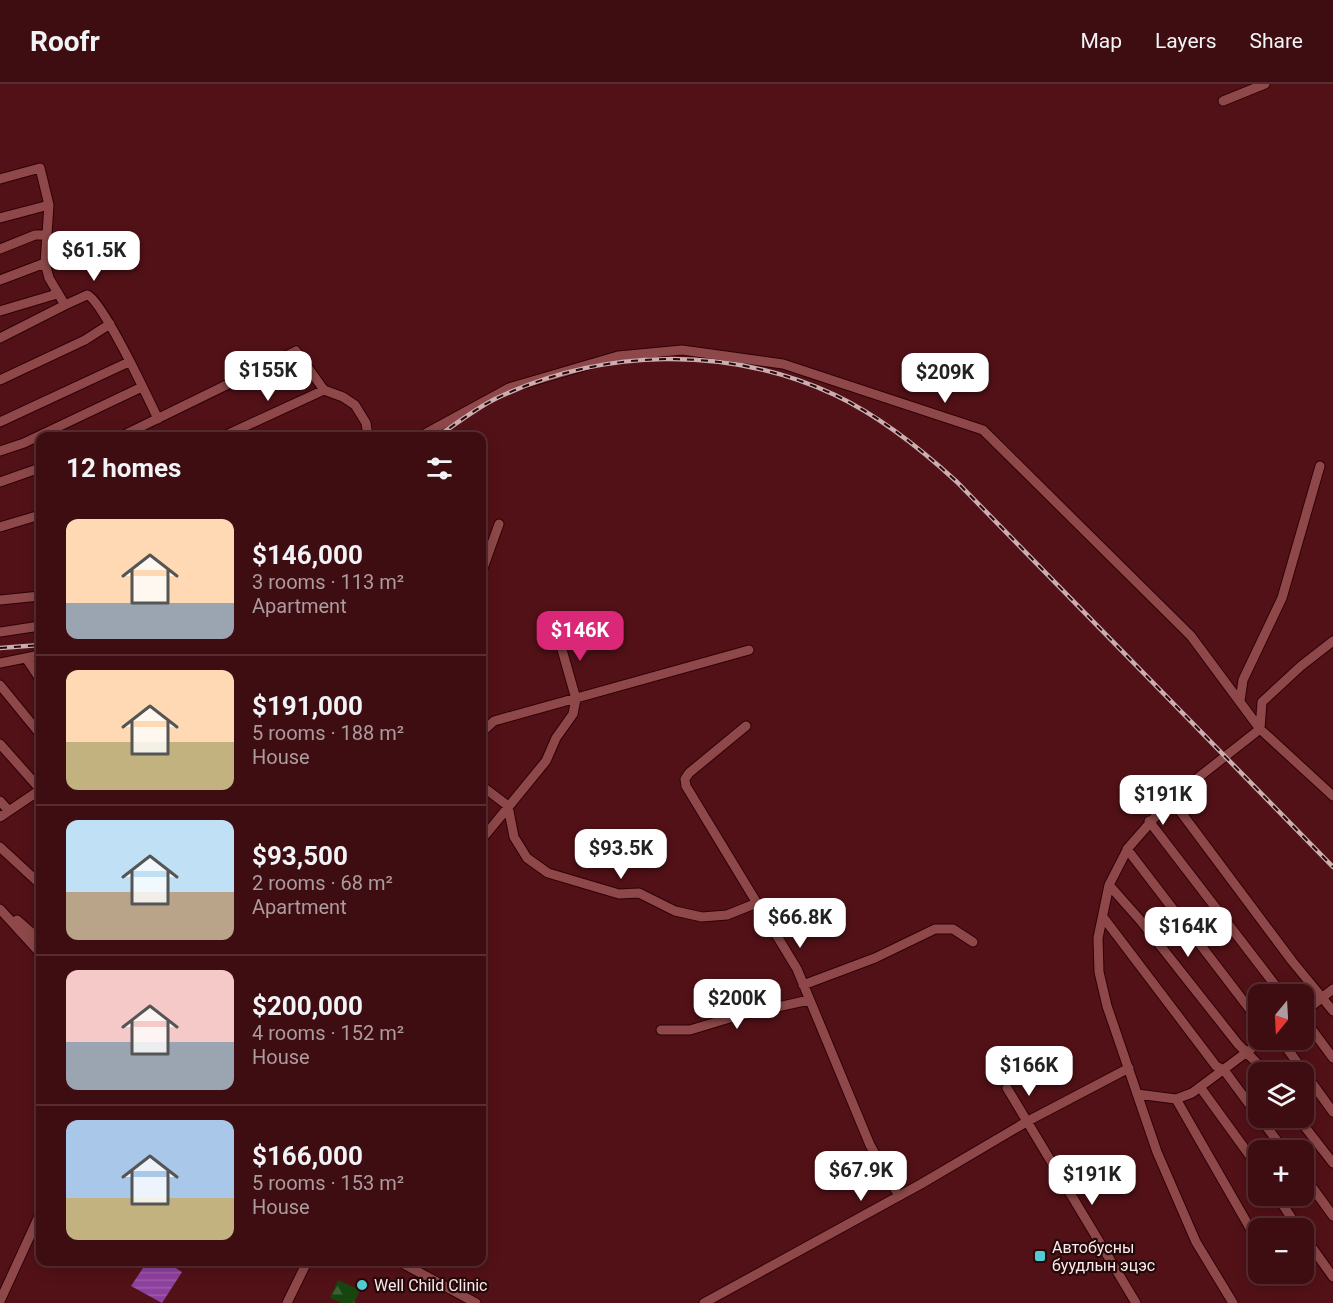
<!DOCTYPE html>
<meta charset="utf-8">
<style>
:root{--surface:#3e0d11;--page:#45161a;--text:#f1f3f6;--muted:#ad9c9f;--line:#572d31;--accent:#db2777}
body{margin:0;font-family:Roboto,sans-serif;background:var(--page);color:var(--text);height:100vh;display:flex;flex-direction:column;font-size:22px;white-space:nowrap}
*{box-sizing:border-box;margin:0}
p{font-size:20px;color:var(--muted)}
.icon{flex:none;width:33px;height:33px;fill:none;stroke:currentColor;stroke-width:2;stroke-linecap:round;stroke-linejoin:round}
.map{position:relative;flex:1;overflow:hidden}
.drawer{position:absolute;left:36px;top:348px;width:450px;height:834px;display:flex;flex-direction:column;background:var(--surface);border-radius:12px;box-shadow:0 3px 15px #0003,0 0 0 2px var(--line)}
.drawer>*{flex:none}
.needle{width:39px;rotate:198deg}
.tools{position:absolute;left:1248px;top:900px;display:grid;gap:12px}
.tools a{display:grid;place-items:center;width:66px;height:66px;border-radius:12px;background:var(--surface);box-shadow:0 3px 15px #0003,0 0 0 2px var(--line);font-size:30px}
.price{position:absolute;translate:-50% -51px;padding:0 14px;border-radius:12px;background:#fff;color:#222;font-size:20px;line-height:39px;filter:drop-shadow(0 2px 3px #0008)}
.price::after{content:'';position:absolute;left:50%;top:36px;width:18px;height:14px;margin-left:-9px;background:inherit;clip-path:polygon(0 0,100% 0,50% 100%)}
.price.on{background:var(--accent);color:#fff}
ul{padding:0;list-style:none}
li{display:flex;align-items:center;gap:18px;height:150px;padding:0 30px}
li+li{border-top:2px solid var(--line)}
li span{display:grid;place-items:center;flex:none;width:168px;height:120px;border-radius:12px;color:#555}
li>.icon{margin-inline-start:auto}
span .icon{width:72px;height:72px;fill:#fffc;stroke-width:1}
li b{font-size:26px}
h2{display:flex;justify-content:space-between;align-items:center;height:72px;padding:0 30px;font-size:26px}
header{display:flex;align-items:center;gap:36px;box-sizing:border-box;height:84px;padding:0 30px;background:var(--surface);border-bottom:2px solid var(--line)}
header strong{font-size:28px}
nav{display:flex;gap:33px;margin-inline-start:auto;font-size:21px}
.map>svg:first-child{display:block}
</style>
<header>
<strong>Roofr</strong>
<nav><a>Map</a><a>Layers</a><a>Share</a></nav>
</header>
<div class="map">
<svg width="1333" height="1219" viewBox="0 0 1333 1219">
<defs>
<pattern id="forest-firs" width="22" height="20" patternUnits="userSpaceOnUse" patternTransform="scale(1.5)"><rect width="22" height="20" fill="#18440f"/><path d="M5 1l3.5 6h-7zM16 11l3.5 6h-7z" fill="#3a5f32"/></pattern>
<pattern id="water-rules" width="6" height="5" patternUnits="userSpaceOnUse" patternTransform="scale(1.5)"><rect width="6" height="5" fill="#8e409e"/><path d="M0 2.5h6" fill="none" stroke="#9f5cac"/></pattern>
</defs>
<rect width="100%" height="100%" fill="#521117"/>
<!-- forest -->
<path fill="url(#forest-firs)" d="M 338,1196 L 360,1206 L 354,1219 L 342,1219 L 330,1214 Z"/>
<!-- water -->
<path fill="url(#water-rules)" d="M 147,1178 L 166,1178 L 182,1188 L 162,1219 L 131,1202 Z"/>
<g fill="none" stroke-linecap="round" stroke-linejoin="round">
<defs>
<path id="minor" d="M 1223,17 L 1265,0
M 0,95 L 40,84 L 49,121 L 45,179 L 49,194 L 65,221 L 87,211 C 101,213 149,316 158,335
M 0,134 L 49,121
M 0,165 L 35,151 L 46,151
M 0,196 L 45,179
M 0,227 L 57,210
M 0,254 L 65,221
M 0,296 L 85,256 L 110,240
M 0,338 L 129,278
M 122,352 L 296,267 L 324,306 L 343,313 L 355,321 L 366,339 L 368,352
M 224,352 L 324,306
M 421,352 L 509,304 L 618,272 L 682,266 L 783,280 L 983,346 L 1191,552 L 1260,645 L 1333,712
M 0,367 L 24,359 L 142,303
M 0,398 L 40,384
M 0,443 L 40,431
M 482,487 L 499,440
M 0,516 L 40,512
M 0,548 L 40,542
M 26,574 L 40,595
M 0,579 L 40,571
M 0,601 L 40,650
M 1240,617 L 1243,596 L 1282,514 L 1320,382
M 746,642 L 689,689 L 685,695 L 686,702 L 797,885 L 870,1061 L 899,1112
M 482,648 L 494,637 L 749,566
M 0,660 L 40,705
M 482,702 L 508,722 L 514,753 L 527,774 L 548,789 L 619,810 L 639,809 L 675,827 L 702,833 L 727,831 L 757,819
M 1171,715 L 1292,877 L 1333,927
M 0,717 L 9,727
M 0,733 L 40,706
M 1149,737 L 1282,910
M 482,755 L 546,677 L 556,654 L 573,630 L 576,615 L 557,548
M 0,763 L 40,800
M 1127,765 L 1258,936
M 1109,801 L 1140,836 L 1238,960 L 1266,988
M 0,825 L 40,869
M 1103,833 L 1216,982 L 1224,986 L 1258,1032
M 17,836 L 40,856
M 803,901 L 875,874 L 935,845 L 953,845 L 973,858
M 1304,928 L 1333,905
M 1304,935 L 1333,974
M 661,946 L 690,946 L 733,933 L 809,916
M 1281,956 L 1333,1028
M 1200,1003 L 1258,1083
M 1007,1004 L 1136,1219
M 1137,1010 L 1176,1015 L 1192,1009 L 1263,956
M 1176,1015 L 1258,1158
M 1260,1034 L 1284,1066
M 1298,1034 L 1333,1079
M 1304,1092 L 1333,1132
M 1277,1112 L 1298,1144
M 1304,1152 L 1333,1193
M 400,1178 L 476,1219
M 0,1217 L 40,1130
M 287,1219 L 307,1178
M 704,1219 L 921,1100 L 1028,1037 L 1129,984
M 1233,1219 L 1196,1158 L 1157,1068 L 1107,922 L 1099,888 L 1098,854 L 1109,801 L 1128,764 L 1171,715 L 1260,645 L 1262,618 L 1301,582 L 1333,557"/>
</defs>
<!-- minor casing -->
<use href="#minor" stroke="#2f0106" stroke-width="11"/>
<!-- minor -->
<use href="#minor" stroke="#8e4849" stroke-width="9"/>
<defs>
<path id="rail" d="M 438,352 C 456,340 475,325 495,315 C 601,264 728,261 835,311 C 881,333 920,364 957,398 L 1333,783
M 0,564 L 40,561"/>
</defs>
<!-- rail casing -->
<use href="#rail" stroke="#cdaeb0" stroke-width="4.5"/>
<!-- rail -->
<use href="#rail" stroke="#260a0b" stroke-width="2" stroke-dasharray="7" stroke-linecap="butt"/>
</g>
<!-- markers -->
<g fill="#51ccd3" stroke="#260a0b" stroke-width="2">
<rect x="1034" y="1166" width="12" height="12" rx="3"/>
<circle cx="362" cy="1201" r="6"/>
</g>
<g text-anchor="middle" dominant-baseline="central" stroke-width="4.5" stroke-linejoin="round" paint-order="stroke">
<!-- poi labels -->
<g font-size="16" fill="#fceaea" stroke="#260a0b" text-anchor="start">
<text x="1052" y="1163">Автобусны<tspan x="1052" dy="18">буудлын эцэс</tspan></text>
<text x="374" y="1201">Well Child Clinic</text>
</g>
</g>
</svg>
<div class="tools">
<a><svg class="needle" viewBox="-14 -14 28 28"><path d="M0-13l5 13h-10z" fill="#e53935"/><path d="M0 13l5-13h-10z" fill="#ad9c9f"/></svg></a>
<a><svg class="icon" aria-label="layers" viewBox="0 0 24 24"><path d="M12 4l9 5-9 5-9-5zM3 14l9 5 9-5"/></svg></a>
<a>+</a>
<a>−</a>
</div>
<b class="price" style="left:94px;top:198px">$61.5K</b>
<b class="price" style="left:268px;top:318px">$155K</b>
<b class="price" style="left:945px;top:320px">$209K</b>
<b class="price on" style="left:580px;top:578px">$146K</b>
<b class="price" style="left:1163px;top:742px">$191K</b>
<b class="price" style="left:621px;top:796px">$93.5K</b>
<b class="price" style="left:800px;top:865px">$66.8K</b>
<b class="price" style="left:1188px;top:874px">$164K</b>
<b class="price" style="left:737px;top:946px">$200K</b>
<b class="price" style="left:1029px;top:1013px">$166K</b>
<b class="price" style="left:861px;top:1118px">$67.9K</b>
<b class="price" style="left:1092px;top:1122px">$191K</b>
<section class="drawer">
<h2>12 homes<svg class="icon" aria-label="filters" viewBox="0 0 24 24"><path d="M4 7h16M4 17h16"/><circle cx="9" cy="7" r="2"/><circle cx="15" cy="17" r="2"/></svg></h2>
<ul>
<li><span style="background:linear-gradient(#ffd9b3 70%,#9aa5b1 0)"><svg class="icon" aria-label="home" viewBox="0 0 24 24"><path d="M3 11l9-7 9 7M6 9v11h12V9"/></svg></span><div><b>$146,000</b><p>3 rooms · 113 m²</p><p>Apartment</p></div></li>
<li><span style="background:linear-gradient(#ffd9b3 60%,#c2b280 0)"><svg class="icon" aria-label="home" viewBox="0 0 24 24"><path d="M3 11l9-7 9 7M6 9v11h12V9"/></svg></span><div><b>$191,000</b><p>5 rooms · 188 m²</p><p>House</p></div></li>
<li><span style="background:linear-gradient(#bfe0f5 60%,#b9a48a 0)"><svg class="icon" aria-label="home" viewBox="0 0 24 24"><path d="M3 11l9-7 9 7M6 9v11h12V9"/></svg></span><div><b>$93,500</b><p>2 rooms · 68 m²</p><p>Apartment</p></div></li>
<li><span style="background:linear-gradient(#f6c9c9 60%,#9aa5b1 0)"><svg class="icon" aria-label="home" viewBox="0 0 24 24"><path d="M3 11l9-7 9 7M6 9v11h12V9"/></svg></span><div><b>$200,000</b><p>4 rooms · 152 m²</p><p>House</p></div></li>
<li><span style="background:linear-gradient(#a9c7e8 65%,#c2b280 0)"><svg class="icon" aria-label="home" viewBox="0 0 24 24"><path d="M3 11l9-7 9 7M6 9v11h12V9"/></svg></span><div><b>$166,000</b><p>5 rooms · 153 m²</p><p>House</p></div></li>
</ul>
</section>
</div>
